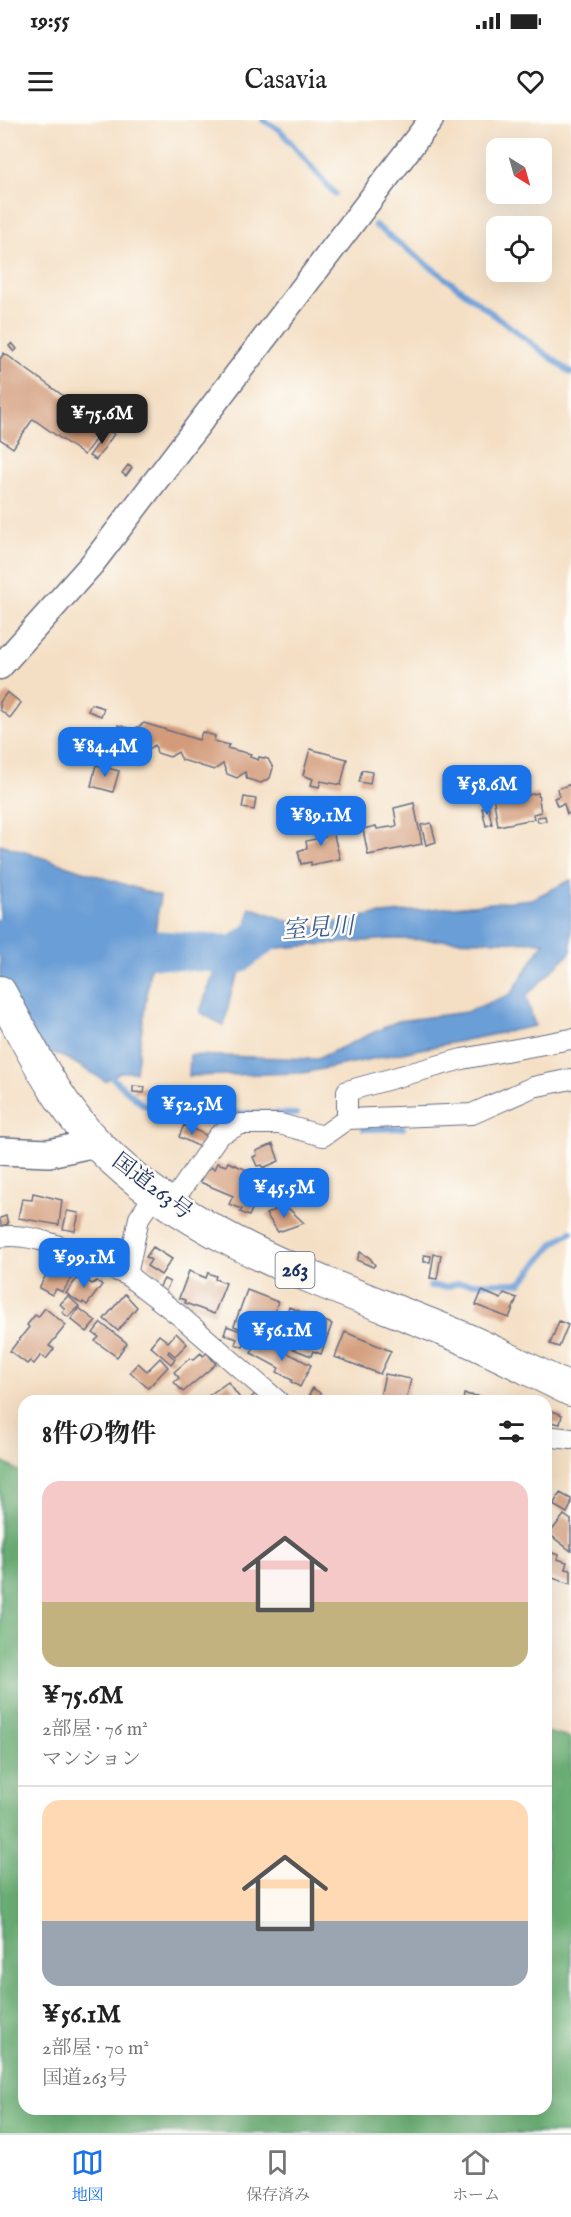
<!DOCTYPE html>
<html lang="ja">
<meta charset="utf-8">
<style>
:root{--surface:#fff;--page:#f6f6f6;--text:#222;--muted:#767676;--line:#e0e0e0;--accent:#1a73e8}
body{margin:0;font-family:"IM FELL English","Noto Serif JP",serif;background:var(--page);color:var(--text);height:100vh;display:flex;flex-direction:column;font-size:22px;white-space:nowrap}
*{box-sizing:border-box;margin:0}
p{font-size:20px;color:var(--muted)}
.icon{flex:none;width:33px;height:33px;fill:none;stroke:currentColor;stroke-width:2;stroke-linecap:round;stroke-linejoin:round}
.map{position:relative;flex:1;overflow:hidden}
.side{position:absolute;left:18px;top:1275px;width:534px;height:720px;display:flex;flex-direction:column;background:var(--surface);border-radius:18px;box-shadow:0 6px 24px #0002}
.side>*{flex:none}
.needle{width:39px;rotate:143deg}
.tools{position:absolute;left:486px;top:18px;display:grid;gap:12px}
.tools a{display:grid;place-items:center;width:66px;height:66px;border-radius:12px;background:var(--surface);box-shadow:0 6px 24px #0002;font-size:30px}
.price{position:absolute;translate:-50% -51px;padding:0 14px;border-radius:12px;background:var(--accent);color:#fff;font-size:20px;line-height:39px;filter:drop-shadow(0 2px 3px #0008)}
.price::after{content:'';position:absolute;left:50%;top:36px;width:18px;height:14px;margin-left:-9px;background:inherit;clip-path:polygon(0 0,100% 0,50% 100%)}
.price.selected{background:#222;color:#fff}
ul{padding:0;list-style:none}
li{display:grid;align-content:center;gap:12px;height:318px;padding:0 24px}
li+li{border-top:2px solid var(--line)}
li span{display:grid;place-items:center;height:186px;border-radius:18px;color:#555}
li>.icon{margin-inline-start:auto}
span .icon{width:108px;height:108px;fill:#fffc;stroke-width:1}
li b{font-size:26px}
h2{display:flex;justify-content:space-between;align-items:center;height:72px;padding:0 24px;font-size:26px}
.status{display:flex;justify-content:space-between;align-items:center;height:42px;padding:0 30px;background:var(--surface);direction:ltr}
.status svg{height:16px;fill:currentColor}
header{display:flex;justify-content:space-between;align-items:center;height:78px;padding:0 24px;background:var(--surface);font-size:27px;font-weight:600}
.menu{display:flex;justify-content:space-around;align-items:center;height:84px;border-top:2px solid var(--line);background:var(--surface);font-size:16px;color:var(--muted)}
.menu a{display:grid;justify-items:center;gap:3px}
.menu .selected{color:var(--accent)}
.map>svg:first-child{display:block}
</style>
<div class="status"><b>19:55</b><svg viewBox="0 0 49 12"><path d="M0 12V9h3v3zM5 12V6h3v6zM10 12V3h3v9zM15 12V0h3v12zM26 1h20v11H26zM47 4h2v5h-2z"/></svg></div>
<header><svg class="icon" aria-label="menu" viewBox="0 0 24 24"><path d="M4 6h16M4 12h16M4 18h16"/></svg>Casavia<svg class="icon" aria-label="heart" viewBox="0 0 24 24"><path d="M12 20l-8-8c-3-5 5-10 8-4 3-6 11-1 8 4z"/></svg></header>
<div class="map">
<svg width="571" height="2013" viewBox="0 0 571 2013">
<rect width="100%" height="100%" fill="#fdfcf7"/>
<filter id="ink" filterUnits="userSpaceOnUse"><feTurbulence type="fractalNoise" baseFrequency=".0167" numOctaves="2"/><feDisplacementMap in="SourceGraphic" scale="12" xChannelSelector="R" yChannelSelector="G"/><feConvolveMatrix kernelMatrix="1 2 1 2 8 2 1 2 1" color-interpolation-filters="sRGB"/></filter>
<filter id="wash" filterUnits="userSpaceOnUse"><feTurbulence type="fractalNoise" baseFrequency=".008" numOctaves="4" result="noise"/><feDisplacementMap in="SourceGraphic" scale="24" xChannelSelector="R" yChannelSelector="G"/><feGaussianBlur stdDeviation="1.35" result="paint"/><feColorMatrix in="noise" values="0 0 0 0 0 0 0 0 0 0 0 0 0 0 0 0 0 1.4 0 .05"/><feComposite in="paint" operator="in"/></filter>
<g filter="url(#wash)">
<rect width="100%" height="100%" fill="#f4dfc4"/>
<!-- forest -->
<path fill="#6cb176" stroke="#44706a" stroke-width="1.5" d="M 0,1341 L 24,1354 L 24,1989 L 546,1989 L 546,1612 L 571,1618 L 571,2013 L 0,2013 Z"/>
<!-- water -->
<path fill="#6a9ed6" stroke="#42669a" stroke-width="1.5" d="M 0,724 L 160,776 L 136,952 L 120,952 L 105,961 L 70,940 L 0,910 Z
M 571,760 L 571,832 L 526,876 L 535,906 L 303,953 L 189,956 L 190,935 L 317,939 L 398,901 L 466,892 L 511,874 L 544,822 L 391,819 L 266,829 L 247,839 L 232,869 L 224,906 L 200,892 L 225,821 L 246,816 L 250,787 L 297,804 L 314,807 L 372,795 L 532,779 Z"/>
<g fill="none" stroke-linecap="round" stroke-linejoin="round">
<!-- stream -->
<path stroke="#6a9ed6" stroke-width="6" d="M 263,0 L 280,10 L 335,74
M 375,105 L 571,253
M 106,952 L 143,985 L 179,992 L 296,994
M 364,1009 L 403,1008
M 430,1166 L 446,1167 L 458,1163 L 521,1163 L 554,1123 L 571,1112"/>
<!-- river -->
<path stroke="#6a9ed6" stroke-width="38" d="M 0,818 L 236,835 L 264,814"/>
</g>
<g id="blocks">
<!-- building -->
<path fill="#d39b7a" d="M 12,223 L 17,229 L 14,232 L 9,226 Z
M 4,233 L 105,306 L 84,335 L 33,299 L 13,328 L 0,319 L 0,239 Z
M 108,310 L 114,314 L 96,340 L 89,336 Z
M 128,345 L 132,348 L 126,356 L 122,353 Z
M 7,572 L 21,583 L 10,598 L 0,590 L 0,582 Z
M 91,584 L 104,588 L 101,596 L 88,591 Z
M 144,603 L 199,620 L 202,612 L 215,616 L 214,621 L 229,625 L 227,628 L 251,634 L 250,637 L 258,640 L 259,637 L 268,639 L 273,648 L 270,658 L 261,663 L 247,659 L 245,652 L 237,658 L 227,654 L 223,644 L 214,650 L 182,640 L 178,632 L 170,637 L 157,633 L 155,625 L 146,631 L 138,629 L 133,623 L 132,618 L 136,608 Z
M 118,605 L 128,608 L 125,616 L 116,613 Z
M 310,629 L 347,639 L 341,665 L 321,661 L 319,667 L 311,665 L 313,659 L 303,655 Z
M 96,645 L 119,651 L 113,672 L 91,666 Z
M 362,650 L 372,652 L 370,664 L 359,662 Z
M 571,664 L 571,693 L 567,694 L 564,684 L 557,686 L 554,678 L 559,676 L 557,669 Z
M 513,671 L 514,678 L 538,673 L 541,692 L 533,694 L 534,699 L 498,706 L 493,675 Z
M 244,677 L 256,679 L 254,690 L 242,688 Z
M 414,683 L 422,724 L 368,735 L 363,709 L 376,706 L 377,709 L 397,706 L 394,688 Z
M 488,686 L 492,704 L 486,706 L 482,688 Z
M 345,692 L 348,707 L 339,708 L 336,694 Z
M 329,696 L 340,739 L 311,745 L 311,742 L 301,744 L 298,731 L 307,728 L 306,721 L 325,717 L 321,697 Z
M 545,696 L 546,701 L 538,702 L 537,697 Z
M 431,703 L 436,722 L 426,725 L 421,705 Z
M 133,966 L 145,967 L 144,973 L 133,972 Z
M 184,1005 L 206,1015 L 200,1027 L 179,1017 Z
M 273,1024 L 279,1041 L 263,1048 L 262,1045 L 257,1046 L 253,1037 L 257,1035 L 256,1031 Z
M 228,1042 L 261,1056 L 259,1060 L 264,1062 L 249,1096 L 240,1092 L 242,1089 L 229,1084 L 233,1076 L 200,1062 L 207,1046 L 214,1049 L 217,1043 L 226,1046 Z
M 33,1073 L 62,1080 L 59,1105 L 18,1098 L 22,1079 L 32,1080 Z
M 285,1085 L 304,1103 L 278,1112 L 266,1094 Z
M 67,1091 L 79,1093 L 75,1111 L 63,1109 Z
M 6,1096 L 8,1104 L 1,1106 L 0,1098 Z
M 153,1127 L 172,1139 L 161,1155 L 147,1146 L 151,1140 L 146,1137 Z
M 360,1132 L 370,1138 L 375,1145 L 373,1147 L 357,1140 Z
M 434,1134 L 441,1135 L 437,1159 L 430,1158 Z
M 424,1135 L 431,1136 L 430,1142 L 424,1142 Z
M 60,1142 L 75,1151 L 63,1172 L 56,1169 L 52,1175 L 39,1168 L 50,1148 L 55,1151 Z
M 189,1151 L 206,1158 L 208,1153 L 216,1156 L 215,1159 L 226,1163 L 214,1194 L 185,1183 L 185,1180 L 179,1178 Z
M 82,1152 L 90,1158 L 88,1161 L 92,1164 L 97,1161 L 102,1165 L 87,1185 L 83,1182 L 82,1184 L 66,1173 Z
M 164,1159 L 170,1162 L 165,1172 L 159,1168 Z
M 247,1170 L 278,1182 L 269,1206 L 274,1208 L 269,1220 L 234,1206 Z
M 482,1171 L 501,1179 L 504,1173 L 517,1178 L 509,1198 L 476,1185 Z
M 125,1174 L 137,1187 L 118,1211 L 104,1199 Z
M 68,1176 L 79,1186 L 68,1197 L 62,1192 L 65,1189 L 60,1184 Z
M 289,1187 L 332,1204 L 321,1234 L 313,1231 L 311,1236 L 283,1225 L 289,1208 L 282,1205 Z
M 45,1188 L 66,1205 L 49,1226 L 54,1229 L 46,1239 L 41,1235 L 34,1244 L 30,1241 L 27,1244 L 10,1231 L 29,1207 L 27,1205 L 35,1195 L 38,1197 Z
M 79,1188 L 96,1201 L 87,1212 L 71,1199 Z
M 559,1201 L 568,1205 L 559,1227 L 550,1224 Z
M 101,1203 L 127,1223 L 117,1237 L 95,1221 L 99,1217 L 93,1213 Z
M 227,1206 L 248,1214 L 243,1227 L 235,1224 L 237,1219 L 224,1214 Z
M 345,1212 L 391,1231 L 380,1254 L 335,1237 Z
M 176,1213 L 187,1224 L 175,1236 L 169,1231 L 168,1233 L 175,1239 L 171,1244 L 150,1226 L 159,1215 L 168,1222 Z
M 259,1218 L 311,1245 L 300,1267 L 291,1262 L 292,1260 L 277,1252 L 279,1248 L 251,1233 Z
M 201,1233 L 203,1236 L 207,1233 L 216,1244 L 183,1272 L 174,1262 L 179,1258 L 174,1252 L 190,1238 L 193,1240 Z
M 160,1238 L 168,1247 L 148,1268 L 130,1252 L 138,1243 L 147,1251 Z
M 385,1254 L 411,1259 L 406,1281 L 379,1281 Z
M 228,1262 L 242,1281 L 201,1281 Z
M 313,1268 L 321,1274 L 318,1279 L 309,1274 Z
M 257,1272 L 266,1281 L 252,1281 L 250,1279 Z
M 464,1274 L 483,1277 L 483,1281 L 463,1281 Z
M 546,1288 L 562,1295 L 560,1304 L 546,1301 Z
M 560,1373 L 571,1379 L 571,1385 L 567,1393 L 553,1385 Z
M 564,1395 L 571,1400 L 571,1431 L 549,1414 Z
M 546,1431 L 559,1435 L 557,1439 L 567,1442 L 565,1449 L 571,1450 L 571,1464 L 546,1456 Z"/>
</g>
</g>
<g filter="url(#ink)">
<use href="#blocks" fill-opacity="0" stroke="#676d82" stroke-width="1.5"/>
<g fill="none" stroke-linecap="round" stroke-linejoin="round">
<defs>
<path id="minor" d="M 347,999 L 347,971 L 462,939 L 571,919
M 155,1074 L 139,1098 L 127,1155 L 180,1196 L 278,1281
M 171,1084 L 219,1015 L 241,1004 L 280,1004 L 323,1016 L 347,999 L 472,994 L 533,967 L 571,959
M 0,1117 C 38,1110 92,1141 127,1155
M 546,1316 L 571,1319"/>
<path id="tertiary" d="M 0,547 L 92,444 L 431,0"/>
<path id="secondary" d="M 0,1031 L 49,1033 L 96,1023"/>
<path id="trunk" d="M 0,872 C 29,924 55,981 98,1025 C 194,1123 332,1164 456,1215 C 495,1231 533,1252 571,1270"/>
</defs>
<!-- minor casing -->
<use href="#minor" stroke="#676d82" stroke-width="22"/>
<!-- tertiary casing -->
<use href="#tertiary" stroke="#676d82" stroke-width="27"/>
<!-- secondary casing -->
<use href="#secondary" stroke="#676d82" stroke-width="30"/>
<!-- trunk casing -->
<use href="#trunk" stroke="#676d82" stroke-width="34"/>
<!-- minor -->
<use href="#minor" stroke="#fff" stroke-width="20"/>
<!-- tertiary -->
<use href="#tertiary" stroke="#fff" stroke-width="24"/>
<!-- secondary -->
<use href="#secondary" stroke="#fff" stroke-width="27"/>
<!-- trunk -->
<use href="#trunk" stroke="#fff" stroke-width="32"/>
</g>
</g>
<g text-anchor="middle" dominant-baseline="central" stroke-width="5" stroke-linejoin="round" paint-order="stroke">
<!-- shield labels -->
<rect fill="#fdfcf7" stroke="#5f6c8c" stroke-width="1.5" x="275.5" y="1132" width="39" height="36" rx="4.5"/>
<g font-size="21" font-weight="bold" fill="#1b2f5e">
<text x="295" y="1150">263</text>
</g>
<!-- street labels -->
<g font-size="22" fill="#1b2f5e" stroke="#fdfcf7">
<text transform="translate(152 1067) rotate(37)">国道263号</text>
</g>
<!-- water labels -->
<g font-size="24" font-style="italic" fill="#3b5b8e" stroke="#fdfcf7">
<text transform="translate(318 809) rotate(-4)">室見川</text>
</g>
</g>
</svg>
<div class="tools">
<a><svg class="needle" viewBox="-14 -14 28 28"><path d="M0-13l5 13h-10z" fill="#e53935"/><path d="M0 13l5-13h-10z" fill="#767676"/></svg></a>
<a><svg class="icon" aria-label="locate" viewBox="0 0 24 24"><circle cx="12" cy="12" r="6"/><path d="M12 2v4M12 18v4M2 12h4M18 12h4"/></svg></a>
</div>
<b class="price selected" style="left:102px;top:325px">¥75.6M</b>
<b class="price" style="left:105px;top:658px">¥84.4M</b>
<b class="price" style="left:487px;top:696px">¥58.6M</b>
<b class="price" style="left:321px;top:727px">¥89.1M</b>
<b class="price" style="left:192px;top:1016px">¥52.5M</b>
<b class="price" style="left:284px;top:1099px">¥45.5M</b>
<b class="price" style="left:84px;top:1169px">¥99.1M</b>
<b class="price" style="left:282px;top:1242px">¥56.1M</b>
<section class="side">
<h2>8件の物件<svg class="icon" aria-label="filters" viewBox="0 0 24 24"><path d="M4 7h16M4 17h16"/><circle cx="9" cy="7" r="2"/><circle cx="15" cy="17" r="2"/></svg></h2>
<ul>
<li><span style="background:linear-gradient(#f6c9c9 65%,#c2b280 0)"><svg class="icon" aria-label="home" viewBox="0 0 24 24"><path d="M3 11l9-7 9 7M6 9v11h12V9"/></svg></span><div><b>¥75.6M</b><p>2部屋 · 76 m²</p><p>マンション</p></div></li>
<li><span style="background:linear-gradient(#ffd9b3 65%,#9aa5b1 0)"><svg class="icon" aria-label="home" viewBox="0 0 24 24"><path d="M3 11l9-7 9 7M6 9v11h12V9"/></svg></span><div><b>¥56.1M</b><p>2部屋 · 70 m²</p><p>国道263号</p></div></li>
</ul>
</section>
</div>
<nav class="menu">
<a class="selected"><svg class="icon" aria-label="map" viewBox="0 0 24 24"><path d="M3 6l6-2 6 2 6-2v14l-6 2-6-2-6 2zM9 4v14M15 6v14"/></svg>地図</a>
<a><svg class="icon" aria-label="saved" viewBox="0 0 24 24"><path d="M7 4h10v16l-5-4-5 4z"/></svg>保存済み</a>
<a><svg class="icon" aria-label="home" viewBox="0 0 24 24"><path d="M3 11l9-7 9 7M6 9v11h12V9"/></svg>ホーム</a>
</nav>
